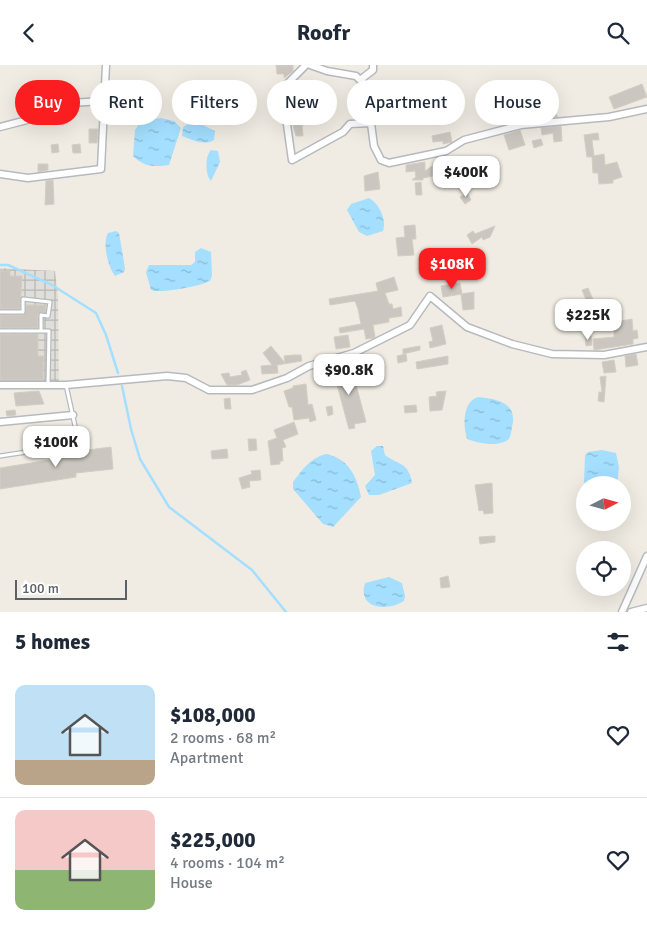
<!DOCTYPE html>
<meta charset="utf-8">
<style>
:root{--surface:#fff;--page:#f6f6f7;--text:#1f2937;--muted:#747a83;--line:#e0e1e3;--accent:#fb1e20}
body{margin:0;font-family:Signika,sans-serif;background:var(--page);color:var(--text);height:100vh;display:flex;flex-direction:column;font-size:19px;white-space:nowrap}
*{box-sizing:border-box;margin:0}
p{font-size:16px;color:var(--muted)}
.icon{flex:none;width:28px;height:28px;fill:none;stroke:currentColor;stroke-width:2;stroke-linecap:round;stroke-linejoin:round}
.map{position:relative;height:547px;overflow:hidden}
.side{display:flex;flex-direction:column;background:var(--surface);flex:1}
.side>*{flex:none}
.guide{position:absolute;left:15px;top:15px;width:618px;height:45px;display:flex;gap:10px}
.needle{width:32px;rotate:84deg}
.fabs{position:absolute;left:576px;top:411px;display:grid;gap:10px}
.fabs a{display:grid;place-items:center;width:55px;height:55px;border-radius:50%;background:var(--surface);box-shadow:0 5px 20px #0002;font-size:25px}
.scale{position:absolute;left:15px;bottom:12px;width:112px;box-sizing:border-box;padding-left:5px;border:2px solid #5b6166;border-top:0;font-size:14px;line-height:18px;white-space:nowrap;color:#5b6166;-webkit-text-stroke:4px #fff;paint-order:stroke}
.price{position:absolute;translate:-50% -42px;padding:0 11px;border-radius:10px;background:#fff;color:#222;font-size:16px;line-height:32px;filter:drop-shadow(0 1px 2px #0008)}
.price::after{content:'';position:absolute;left:50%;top:30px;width:15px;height:11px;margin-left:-8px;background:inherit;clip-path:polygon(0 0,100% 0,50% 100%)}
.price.on{background:var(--accent);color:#fff}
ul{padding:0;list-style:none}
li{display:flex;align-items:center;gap:15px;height:125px;padding:0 15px}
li+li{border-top:1px solid var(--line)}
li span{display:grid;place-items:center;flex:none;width:140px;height:100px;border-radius:10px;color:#555}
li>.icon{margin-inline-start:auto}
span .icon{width:60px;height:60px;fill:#fffc;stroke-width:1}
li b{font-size:21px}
h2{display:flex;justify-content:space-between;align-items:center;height:60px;padding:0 15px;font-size:21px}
.pill{padding:0 18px;border-radius:22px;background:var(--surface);box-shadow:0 5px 20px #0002;font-size:18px;line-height:45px}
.pill.on{background:var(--accent);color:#fff}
header{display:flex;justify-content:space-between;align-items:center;height:65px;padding:0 15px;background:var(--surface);font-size:22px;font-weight:700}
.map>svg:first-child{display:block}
</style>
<header><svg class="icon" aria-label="back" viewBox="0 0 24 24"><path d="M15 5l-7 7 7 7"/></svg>Roofr<svg class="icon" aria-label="search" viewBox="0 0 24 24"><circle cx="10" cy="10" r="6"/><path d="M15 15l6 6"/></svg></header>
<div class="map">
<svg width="647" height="547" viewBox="0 0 647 547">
<defs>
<pattern id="industrial-grid" width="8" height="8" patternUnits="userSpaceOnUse" patternTransform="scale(1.25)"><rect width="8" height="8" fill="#e0ded8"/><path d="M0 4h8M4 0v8" fill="none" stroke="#b9b7b3"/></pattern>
<pattern id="water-ripples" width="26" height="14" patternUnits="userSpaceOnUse" patternTransform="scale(1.25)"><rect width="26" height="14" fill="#a4dfff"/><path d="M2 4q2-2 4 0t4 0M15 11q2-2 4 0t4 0" fill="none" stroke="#89b8d2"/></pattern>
</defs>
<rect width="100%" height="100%" fill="#f0ece3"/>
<!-- industrial -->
<path fill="url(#industrial-grid)" d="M 0,203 L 55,206 L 58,230 L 59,323 L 0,324 Z"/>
<!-- water -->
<path fill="url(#water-ripples)" d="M 161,53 L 174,56 L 181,63 L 169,100 C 154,102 144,102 133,91 L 135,65 L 141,56 Z
M 190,58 L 201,59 L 215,66 L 214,75 C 204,81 193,75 182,71 L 183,62 Z
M 211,85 L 218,86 L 220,97 L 211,116 C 205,110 205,91 211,85 Z
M 369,133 C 379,138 387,155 383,166 L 367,171 L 359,167 L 347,145 L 351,139 Z
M 116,166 L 119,168 L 125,203 L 124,207 L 115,211 C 108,202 102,178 108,168 Z
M 201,183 L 211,187 L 212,211 L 210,216 C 201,221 160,229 151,225 L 146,207 L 149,200 L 191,200 L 195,197 L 195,187 Z
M 478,332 C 498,334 518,338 512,362 C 511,367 511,374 506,376 C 495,382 478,378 467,374 C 463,361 462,337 478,332 Z
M 377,381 L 383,381 L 385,390 C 398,400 409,397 412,418 L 379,430 L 369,430 L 365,421 L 375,410 L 371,386 Z
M 602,385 L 616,388 L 619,402 L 617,420 L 587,420 L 584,417 L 585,390 L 588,387 Z
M 326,389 C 348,393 357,411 361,432 L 333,462 L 323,459 L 293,424 L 293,417 C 302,405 310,393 326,389 Z
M 389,512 L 402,518 L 405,531 L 404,536 C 387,547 357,544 365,518 Z"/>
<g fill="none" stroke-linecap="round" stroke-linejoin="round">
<!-- stream -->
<path stroke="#a4dfff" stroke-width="2.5" d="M 0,200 L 8,200 L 52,220 L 96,248 L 106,270 L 118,308
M 122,321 L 131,364 L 140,394 L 169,442 L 252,505 L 286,547"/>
</g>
<!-- building -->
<path fill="#cbc7c0" stroke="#d5cdc1" d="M 276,0 L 293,0 L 293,6 L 284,13 L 284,9 L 277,9 Z
M 46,16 L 53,16 L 52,29 L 45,29 Z
M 642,19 L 647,32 L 614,44 L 609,32 Z
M 394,22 L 395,29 L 392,30 L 393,39 L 382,41 L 380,23 Z
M 459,34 L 461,46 L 445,49 L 443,36 Z
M 276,35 L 279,38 L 278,47 L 271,39 Z
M 363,38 L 365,53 L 356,54 L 355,39 Z
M 386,41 L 386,48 L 375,49 L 374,42 Z
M 554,46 L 558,52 L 540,53 L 540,47 Z
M 51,47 L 65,49 L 64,60 L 47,58 Z
M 309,50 L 310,59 L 302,60 L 303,71 L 296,71 L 291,52 Z
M 561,61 L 562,76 L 554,77 L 553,68 L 542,70 L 541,63 Z
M 89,64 L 98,64 L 97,78 L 89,78 Z
M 520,65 L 525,80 L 509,85 L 504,70 Z
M 450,67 L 452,77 L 443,79 L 443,76 L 433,77 L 432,71 Z
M 598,68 L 599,75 L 592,75 L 594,91 L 604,89 L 605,100 L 617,97 L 622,112 L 613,115 L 613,118 L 599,119 L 598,108 L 593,108 L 592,92 L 587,92 L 584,70 Z
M 541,74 L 543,80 L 534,83 L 532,76 Z
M 58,79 L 59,87 L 52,88 L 51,80 Z
M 80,79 L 81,88 L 73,88 L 72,80 Z
M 439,96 L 444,104 L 433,111 L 423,113 L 423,115 L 412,115 L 416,112 L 415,106 L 406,107 L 406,100 L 425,97 L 425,106 Z
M 38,99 L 48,99 L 48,105 L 38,107 Z
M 378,107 L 380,124 L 365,126 L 364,111 Z
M 53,115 L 54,139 L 45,140 L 46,116 Z
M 421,117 L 422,130 L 416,130 L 415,118 Z
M 467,128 L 471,135 L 465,139 L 460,132 Z
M 415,160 L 416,174 L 412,174 L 414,190 L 398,191 L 396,173 L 405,172 L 404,161 Z
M 495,161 L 490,172 L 483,175 L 482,172 L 472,179 L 467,170 L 473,166 L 475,169 Z
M 0,206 L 10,206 L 10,211 L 22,211 L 20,244 L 0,244 Z
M 394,212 L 398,225 L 385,228 L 389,239 L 392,239 L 393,244 L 401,242 L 402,251 L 389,253 L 389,257 L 373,260 L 375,272 L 373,273 L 366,274 L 364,264 L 340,268 L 339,263 L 361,259 L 358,244 L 355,236 L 330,240 L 329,234 L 378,226 L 376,218 Z
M 460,218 L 462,229 L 443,232 L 441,221 Z
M 588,223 L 595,239 L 589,242 L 582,225 Z
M 474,227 L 474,244 L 463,245 L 461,229 Z
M 26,240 L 46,240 L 45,247 L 38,249 L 38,263 L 0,263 L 0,250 L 24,250 Z
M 621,251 L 621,256 L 632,254 L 633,266 L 637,265 L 638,273 L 633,274 L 633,279 L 594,285 L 593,274 L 614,272 L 614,252 Z
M 442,260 L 446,279 L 430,283 L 429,277 L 433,276 L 430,263 Z
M 0,269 L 38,269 L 38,291 L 44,291 L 43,315 L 0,315 Z
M 348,270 L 350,282 L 336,284 L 334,272 Z
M 585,271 L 591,271 L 592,280 L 586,281 Z
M 271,281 L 285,298 L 284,291 L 293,290 L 301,290 L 302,296 L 277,300 L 278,308 L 262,309 L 261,301 L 272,300 L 263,288 Z
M 420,281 L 420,285 L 403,289 L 403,284 Z
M 406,289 L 407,296 L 398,298 L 397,291 Z
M 636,289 L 638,300 L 626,302 L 625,291 Z
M 448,291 L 448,299 L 417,304 L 416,297 Z
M 614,295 L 616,307 L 604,308 L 602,297 Z
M 351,301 L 366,357 L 354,359 L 355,363 L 349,364 L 336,316 L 330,317 L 328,309 Z
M 246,305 L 250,315 L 237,320 L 227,320 L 221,309 L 229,308 L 230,312 L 242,310 L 241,307 Z
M 606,311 L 604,337 L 598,336 L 599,327 L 602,327 L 600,312 Z
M 306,319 L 308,340 L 312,339 L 316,355 L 310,357 L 309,353 L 294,355 L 292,342 L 289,342 L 284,326 L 293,323 L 293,321 Z
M 39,326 L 44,339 L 16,341 L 14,328 Z
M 446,326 L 442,345 L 430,346 L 429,332 L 437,331 L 436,327 Z
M 230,333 L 231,344 L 225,344 L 224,334 Z
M 416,340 L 417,347 L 405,348 L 404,341 Z
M 332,341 L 333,349 L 328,351 L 326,342 Z
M 15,345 L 16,350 L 7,351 L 6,346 Z
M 294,357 L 298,369 L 283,375 L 286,382 L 282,383 L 283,396 L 280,396 L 280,399 L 271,400 L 268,376 L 277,373 L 274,365 Z
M 248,374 L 256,374 L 257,385 L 249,386 Z
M 111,382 L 113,404 L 76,408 L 76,412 L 0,424 L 0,403 L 80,390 L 80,386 Z
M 227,384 L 228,393 L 212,394 L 211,386 Z
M 260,405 L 261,415 L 249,416 L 250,422 L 242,424 L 239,413 L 252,409 L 251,406 Z
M 492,418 L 493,448 L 484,449 L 483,445 L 479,446 L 475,420 Z
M 495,471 L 495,477 L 480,479 L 479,472 Z
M 448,511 L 450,522 L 441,523 L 440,513 Z"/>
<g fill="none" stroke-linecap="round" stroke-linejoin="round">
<defs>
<path id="lane" d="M 0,247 L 23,247 L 23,234 L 50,237 L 48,251 L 41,250 L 41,266
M 0,266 L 49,266 L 48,319
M 0,391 L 79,379 L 66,320"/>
<path id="street" d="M 306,0 L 282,24 L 292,95 L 343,67 L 350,59 L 370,58
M 310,0 L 327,6 L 356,11 L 366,21 L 374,81 L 381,95 L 389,98 L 446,86 L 464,75 L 521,60 L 609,52 L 647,44
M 360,15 L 373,5 L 373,0
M 0,62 L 27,55 L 54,39 L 103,36
M 0,109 L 28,113 L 101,104 L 106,0
M 0,320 L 66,320 L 167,311 L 186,313 L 209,325 L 252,325 L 287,313 L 309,301 L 354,288 L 410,260 L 430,231 L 467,262 L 512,279 L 552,289 L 604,290 L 647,282
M 0,357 L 73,350
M 622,547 L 647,491
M 631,547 L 647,543"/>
</defs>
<!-- lane casing -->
<use href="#lane" stroke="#b6babf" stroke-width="5.5"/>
<!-- street casing -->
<use href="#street" stroke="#b6babf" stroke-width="9"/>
<!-- lane -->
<use href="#lane" stroke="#fff" stroke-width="3"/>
<!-- street -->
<use href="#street" stroke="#fff" stroke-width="6"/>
</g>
</svg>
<div class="fabs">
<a><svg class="needle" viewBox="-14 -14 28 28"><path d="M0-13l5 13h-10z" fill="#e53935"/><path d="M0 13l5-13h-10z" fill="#747a83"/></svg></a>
<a><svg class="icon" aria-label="locate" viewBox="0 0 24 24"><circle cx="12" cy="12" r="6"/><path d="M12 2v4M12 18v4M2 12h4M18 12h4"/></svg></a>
</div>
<div class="scale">100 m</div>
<b class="price" style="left:466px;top:133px">$400K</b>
<b class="price on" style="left:452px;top:225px">$108K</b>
<b class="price" style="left:588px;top:276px">$225K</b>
<b class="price" style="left:349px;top:331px">$90.8K</b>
<b class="price" style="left:56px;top:403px">$100K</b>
<div class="guide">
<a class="pill on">Buy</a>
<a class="pill">Rent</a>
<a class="pill">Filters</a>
<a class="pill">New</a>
<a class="pill">Apartment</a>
<a class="pill">House</a>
</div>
</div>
<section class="side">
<h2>5 homes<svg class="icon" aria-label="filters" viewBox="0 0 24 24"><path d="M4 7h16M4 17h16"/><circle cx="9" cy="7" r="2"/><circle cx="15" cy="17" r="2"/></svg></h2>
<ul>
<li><span style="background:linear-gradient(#bfe0f5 75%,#b9a48a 0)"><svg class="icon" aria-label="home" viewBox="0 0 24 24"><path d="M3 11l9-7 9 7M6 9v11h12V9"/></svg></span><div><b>$108,000</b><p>2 rooms · 68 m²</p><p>Apartment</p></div><svg class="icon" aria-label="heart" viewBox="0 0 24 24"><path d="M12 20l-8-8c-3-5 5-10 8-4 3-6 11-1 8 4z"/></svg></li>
<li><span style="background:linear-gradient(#f6c9c9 60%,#8fb573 0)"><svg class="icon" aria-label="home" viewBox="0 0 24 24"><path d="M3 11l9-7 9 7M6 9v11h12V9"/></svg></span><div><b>$225,000</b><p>4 rooms · 104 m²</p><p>House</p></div><svg class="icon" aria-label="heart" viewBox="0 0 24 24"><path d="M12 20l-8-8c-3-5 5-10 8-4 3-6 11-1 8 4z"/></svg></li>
</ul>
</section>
